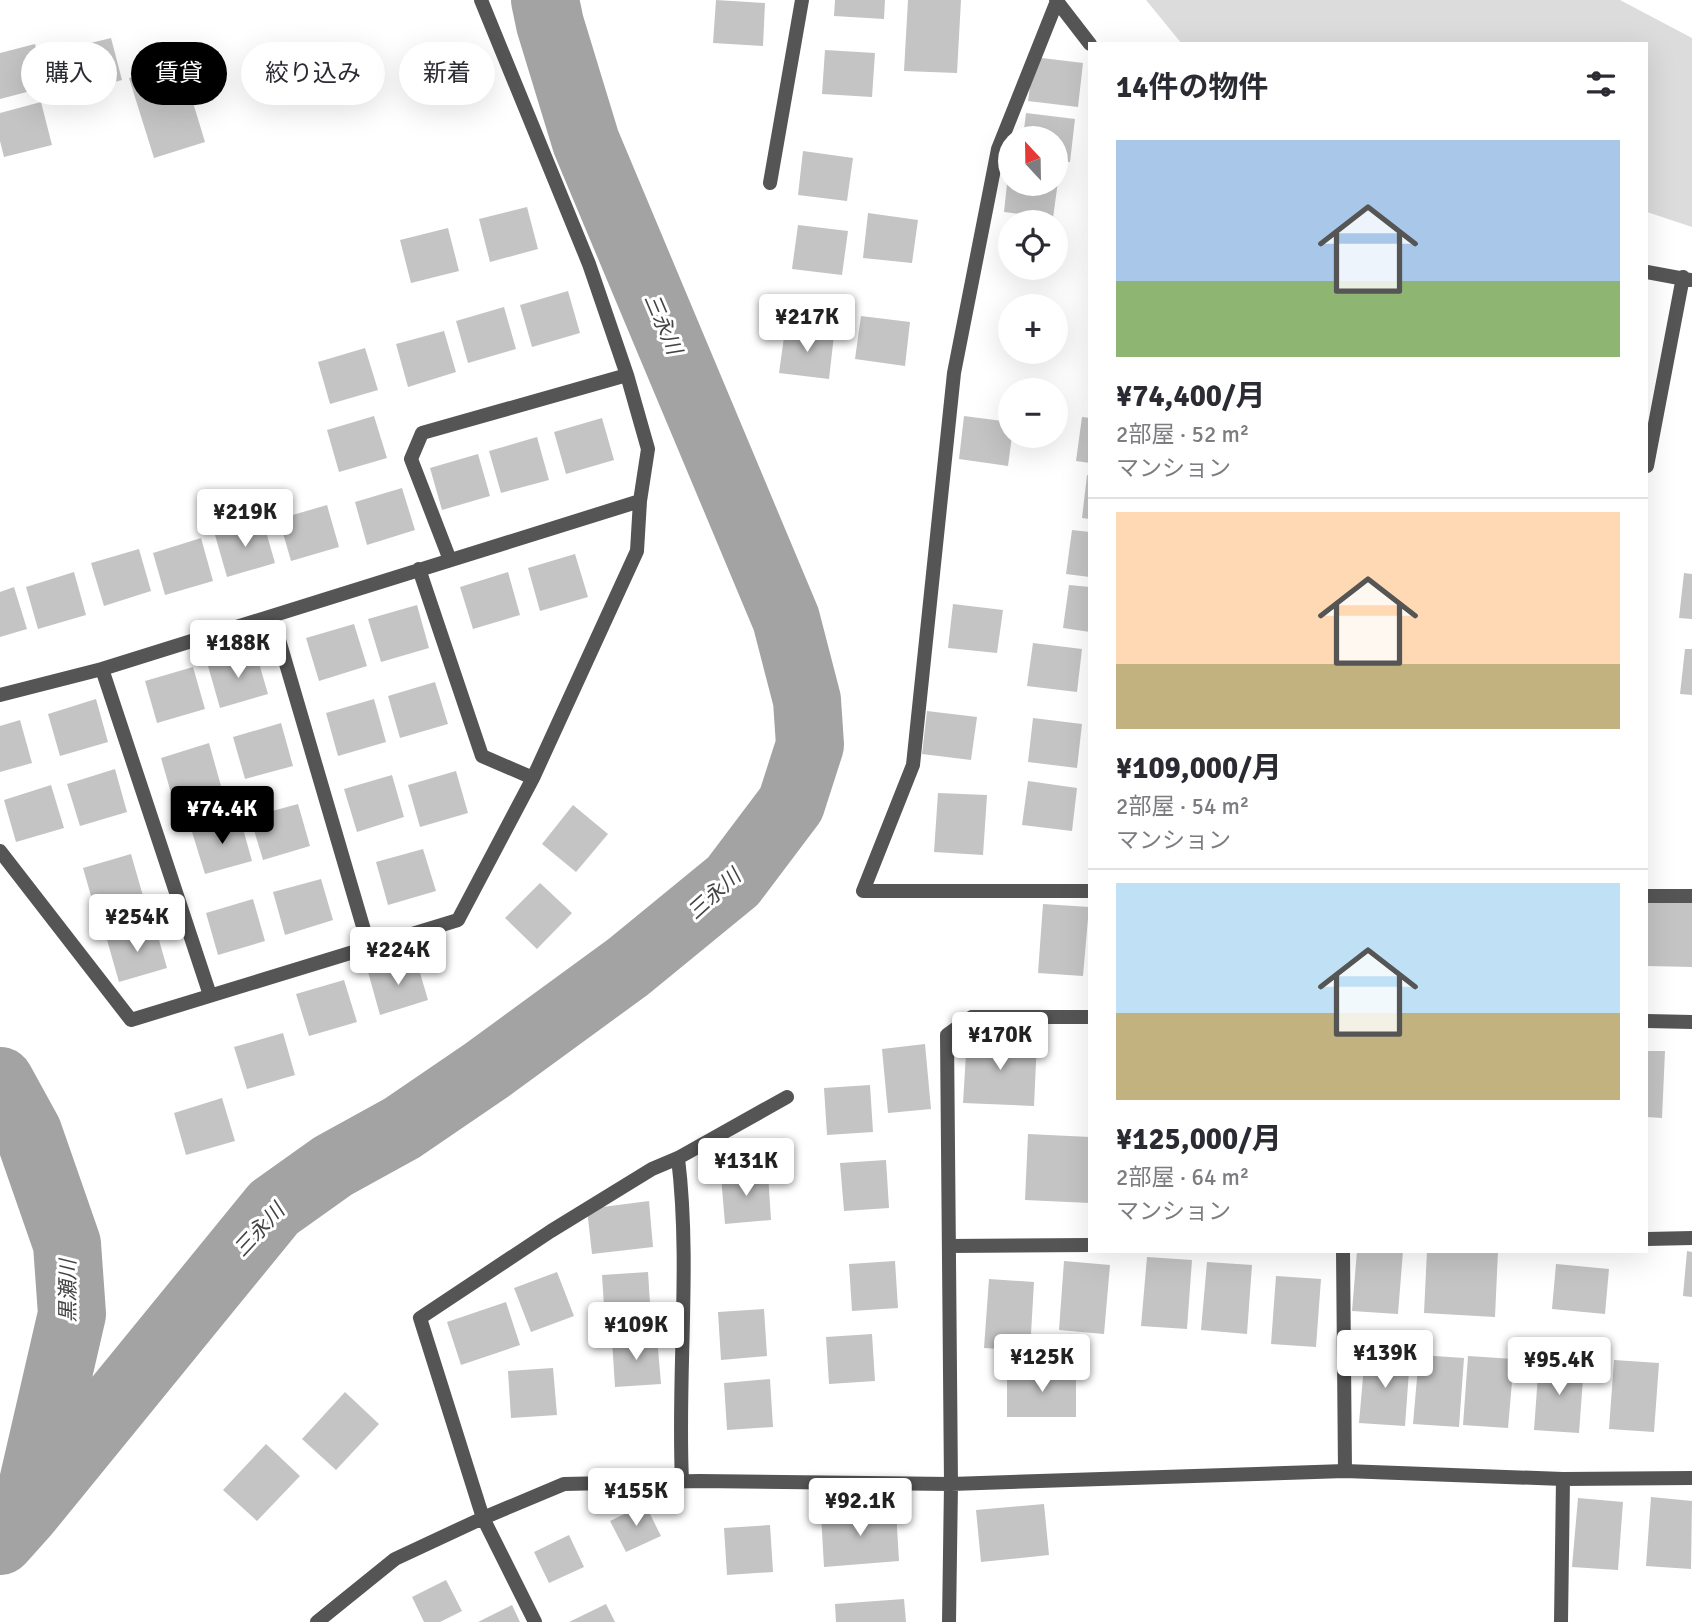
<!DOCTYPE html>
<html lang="ja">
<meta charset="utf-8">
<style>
:root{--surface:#fff;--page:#f7f7f7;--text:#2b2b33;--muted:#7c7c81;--line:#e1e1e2;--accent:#000}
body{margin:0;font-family:Signika,"Noto Sans JP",sans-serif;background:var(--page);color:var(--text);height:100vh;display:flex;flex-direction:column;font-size:26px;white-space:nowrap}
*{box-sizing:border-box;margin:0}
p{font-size:23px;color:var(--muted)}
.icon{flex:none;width:38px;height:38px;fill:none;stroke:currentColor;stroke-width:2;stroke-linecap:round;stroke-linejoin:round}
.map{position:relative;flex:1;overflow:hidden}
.sheet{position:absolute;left:1088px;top:42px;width:560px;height:1211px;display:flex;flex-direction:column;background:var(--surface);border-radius:0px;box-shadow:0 7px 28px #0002}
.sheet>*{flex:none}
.hud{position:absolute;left:21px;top:42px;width:665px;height:63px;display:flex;gap:14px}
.needle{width:46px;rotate:338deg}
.buttons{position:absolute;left:998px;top:126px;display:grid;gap:14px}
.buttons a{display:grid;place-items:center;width:70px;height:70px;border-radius:50%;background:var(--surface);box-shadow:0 7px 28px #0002;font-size:35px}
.price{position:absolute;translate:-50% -60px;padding:0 16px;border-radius:7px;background:#fff;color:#222;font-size:23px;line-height:46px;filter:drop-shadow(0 2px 4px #0008)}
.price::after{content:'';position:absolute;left:50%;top:42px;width:21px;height:16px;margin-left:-10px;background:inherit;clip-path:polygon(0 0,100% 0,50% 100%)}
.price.selected{background:var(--accent);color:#fff}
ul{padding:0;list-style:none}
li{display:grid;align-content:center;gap:14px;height:371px;padding:0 28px}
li+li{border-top:2px solid var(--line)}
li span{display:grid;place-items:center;height:217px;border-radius:0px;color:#555}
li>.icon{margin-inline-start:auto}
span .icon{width:126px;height:126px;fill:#fffc;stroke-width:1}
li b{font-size:30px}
h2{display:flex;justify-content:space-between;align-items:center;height:84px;padding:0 28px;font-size:30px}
.tag{padding:0 24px;border-radius:32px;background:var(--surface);box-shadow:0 7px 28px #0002;font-size:24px;line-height:63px}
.tag.selected{background:var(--accent);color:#fff}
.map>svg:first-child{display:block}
</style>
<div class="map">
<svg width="1692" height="1622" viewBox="0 0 1692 1622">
<rect width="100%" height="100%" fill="#fff"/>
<!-- green -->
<path fill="#dcdcdc" d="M 1146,0 L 1620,0 L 1692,38 L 1692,227 L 1647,212 L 1647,44 L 1182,44 Z"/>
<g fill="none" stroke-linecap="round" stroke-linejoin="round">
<!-- river -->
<path stroke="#a3a3a3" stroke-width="68" d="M 0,1081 L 28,1132 L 67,1244 L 72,1314 L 29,1500
M 0,1541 L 26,1512 L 274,1208 L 333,1166 L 402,1128 L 487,1070 L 628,967 L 733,881 L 791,804 L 810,745 L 807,700 L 786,619 L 586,142 L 550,24 L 545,0"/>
</g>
<!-- building -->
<path fill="#c4c4c4" d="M 716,0 L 765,3 L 763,46 L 713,43 Z
M 835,0 L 885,0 L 884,19 L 834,16 Z
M 908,0 L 961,0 L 957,73 L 904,71 Z
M 111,38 L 122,80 L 73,93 L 62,50 Z
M 35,44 L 46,87 L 0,99 L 0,53 Z
M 825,50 L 875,53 L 872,97 L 822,94 Z
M 1034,57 L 1083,63 L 1078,107 L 1028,101 Z
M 181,63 L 205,142 L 154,158 L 129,78 Z
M 41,102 L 52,145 L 4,157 L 0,141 L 0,113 Z
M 1026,113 L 1075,119 L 1070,162 L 1055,161 L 1055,138 L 1023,138 Z
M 803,151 L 853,158 L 847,201 L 798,195 Z
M 1055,174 L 1059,174 L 1053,218 L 1004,212 L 1007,184 L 1055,184 Z
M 527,207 L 538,249 L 490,262 L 479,219 Z
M 868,213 L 918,220 L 912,263 L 863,258 Z
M 798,225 L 848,231 L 842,275 L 792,269 Z
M 448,228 L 459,271 L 411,283 L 400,240 Z
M 568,291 L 580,333 L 532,347 L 520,305 Z
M 504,307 L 516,349 L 468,363 L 456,321 Z
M 861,316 L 910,322 L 905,366 L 855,359 Z
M 785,330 L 834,335 L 829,379 L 779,373 Z
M 444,331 L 456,372 L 408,387 L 396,344 Z
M 365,348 L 378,390 L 330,404 L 318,362 Z
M 374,416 L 387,458 L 339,472 L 327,430 Z
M 964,416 L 1010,422 L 1010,436 L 1012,436 L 1008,466 L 959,459 Z
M 1082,417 L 1090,418 L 1090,463 L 1076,461 Z
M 602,418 L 614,460 L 566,474 L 554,432 Z
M 537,437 L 549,480 L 501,493 L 489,451 Z
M 478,454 L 490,496 L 442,510 L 430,468 Z
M 1087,475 L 1090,475 L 1090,519 L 1082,518 Z
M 402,488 L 415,530 L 367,545 L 355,502 Z
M 327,505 L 339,547 L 291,561 L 279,519 Z
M 263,521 L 275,563 L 227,577 L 215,535 Z
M 1072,530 L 1090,532 L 1090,577 L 1066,574 Z
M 201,538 L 213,581 L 165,595 L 153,553 Z
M 139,549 L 151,591 L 104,606 L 91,563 Z
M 575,554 L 588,597 L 540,611 L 528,568 Z
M 74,572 L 86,615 L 38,629 L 26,587 Z
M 508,572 L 520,615 L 473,629 L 460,587 Z
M 1684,573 L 1692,574 L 1692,619 L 1679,618 Z
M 1069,585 L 1090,587 L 1090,632 L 1063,628 Z
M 14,587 L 27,629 L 0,637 L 0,592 Z
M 953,604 L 1003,610 L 997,653 L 948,648 Z
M 417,605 L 429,648 L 381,662 L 368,619 Z
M 354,624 L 367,666 L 319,681 L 306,638 Z
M 1033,643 L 1082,649 L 1077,692 L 1027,686 Z
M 1685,649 L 1692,649 L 1692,695 L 1680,694 Z
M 256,653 L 268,694 L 220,708 L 208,666 Z
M 193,667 L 205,709 L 157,723 L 145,681 Z
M 435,682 L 448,724 L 400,738 L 388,696 Z
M 96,699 L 108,742 L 60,756 L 48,714 Z
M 374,699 L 386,742 L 338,756 L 326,713 Z
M 927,711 L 977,717 L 971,760 L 922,754 Z
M 1033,718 L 1082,724 L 1077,768 L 1028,762 Z
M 20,720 L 32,763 L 0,772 L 0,726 Z
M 281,723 L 293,766 L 245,779 L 233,737 Z
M 209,743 L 221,786 L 173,800 L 161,758 Z
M 115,769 L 127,812 L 80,826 L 67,784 Z
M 456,771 L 468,813 L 420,827 L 408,785 Z
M 392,775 L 404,817 L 357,832 L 344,789 Z
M 1028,781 L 1077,788 L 1072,831 L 1022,825 Z
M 51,785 L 64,828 L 16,842 L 4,800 Z
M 938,793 L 987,795 L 983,855 L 934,852 Z
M 298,804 L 310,846 L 263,860 L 250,817 Z
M 573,805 L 608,834 L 576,872 L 542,844 Z
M 240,818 L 252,861 L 205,874 L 192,832 Z
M 423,849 L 436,891 L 388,905 L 376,862 Z
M 131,854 L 143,896 L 95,910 L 83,868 Z
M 321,879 L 333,920 L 285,935 L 273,892 Z
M 540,883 L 572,913 L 537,949 L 505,918 Z
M 253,899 L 265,941 L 218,955 L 206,913 Z
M 1647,902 L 1692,902 L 1692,967 L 1647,966 Z
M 1043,904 L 1089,907 L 1083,976 L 1038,973 Z
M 155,926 L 167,968 L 119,982 L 107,940 Z
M 416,959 L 428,1000 L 380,1015 L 368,972 Z
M 344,980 L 357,1022 L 309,1036 L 296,994 Z
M 283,1033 L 295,1075 L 247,1089 L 234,1047 Z
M 967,1037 L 1037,1040 L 1034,1106 L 963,1103 Z
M 925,1044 L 931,1109 L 888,1113 L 882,1049 Z
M 1647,1051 L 1665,1051 L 1662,1118 L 1647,1117 Z
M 870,1085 L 873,1132 L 827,1135 L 824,1088 Z
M 222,1098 L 235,1141 L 186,1155 L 174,1113 Z
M 1028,1134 L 1090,1137 L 1090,1203 L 1025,1200 Z
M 886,1160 L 889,1208 L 844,1211 L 840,1163 Z
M 768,1173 L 771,1220 L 725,1224 L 721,1176 Z
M 649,1201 L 653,1247 L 592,1254 L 587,1209 Z
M 1357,1251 L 1403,1251 L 1398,1314 L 1352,1311 Z
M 1427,1251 L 1498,1251 L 1495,1317 L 1424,1313 Z
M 1687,1251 L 1692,1252 L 1692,1297 L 1683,1296 Z
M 1147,1257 L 1192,1260 L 1187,1329 L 1141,1326 Z
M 895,1261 L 898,1308 L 852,1311 L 849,1264 Z
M 1064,1261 L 1110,1265 L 1104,1334 L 1059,1330 Z
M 1207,1262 L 1252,1265 L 1247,1334 L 1201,1330 Z
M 1556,1264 L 1609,1269 L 1605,1314 L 1552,1309 Z
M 557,1272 L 574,1316 L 531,1332 L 514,1288 Z
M 648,1272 L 651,1319 L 605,1322 L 602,1275 Z
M 1276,1276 L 1321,1279 L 1316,1347 L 1271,1344 Z
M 989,1279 L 1034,1282 L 1030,1351 L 984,1348 Z
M 506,1302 L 520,1345 L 461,1365 L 447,1322 Z
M 764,1309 L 767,1356 L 721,1360 L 718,1312 Z
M 872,1334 L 875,1381 L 829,1384 L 826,1337 Z
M 657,1337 L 661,1384 L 615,1387 L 612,1340 Z
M 1365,1354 L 1410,1357 L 1405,1426 L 1359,1423 Z
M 1419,1355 L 1464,1358 L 1459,1427 L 1413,1424 Z
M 1468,1356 L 1514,1359 L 1508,1428 L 1463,1425 Z
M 1614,1360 L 1659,1363 L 1654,1432 L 1609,1429 Z
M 1539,1361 L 1584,1365 L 1579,1433 L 1534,1430 Z
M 553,1368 L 557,1415 L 511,1418 L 508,1371 Z
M 1076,1371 L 1076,1417 L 1007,1417 L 1007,1372 Z
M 770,1379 L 773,1427 L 727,1430 L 724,1383 Z
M 345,1392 L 379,1424 L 336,1470 L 302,1439 Z
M 266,1444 L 300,1476 L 257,1521 L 223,1490 Z
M 1651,1497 L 1692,1501 L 1691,1569 L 1646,1566 Z
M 1578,1498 L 1623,1502 L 1618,1570 L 1572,1567 Z
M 645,1504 L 661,1536 L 626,1552 L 610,1521 Z
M 1044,1504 L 1049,1555 L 981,1562 L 976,1510 Z
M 896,1510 L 899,1561 L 824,1567 L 821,1514 Z
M 770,1525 L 773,1572 L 727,1575 L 724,1528 Z
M 569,1535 L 584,1567 L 549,1583 L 534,1552 Z
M 446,1580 L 462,1611 L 440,1622 L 424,1622 L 412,1597 Z
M 904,1599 L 906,1622 L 836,1622 L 835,1604 Z
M 606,1604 L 615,1622 L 569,1622 Z
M 512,1605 L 520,1622 L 478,1622 Z"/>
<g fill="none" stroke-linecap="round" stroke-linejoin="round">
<!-- street -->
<path stroke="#555" stroke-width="14" d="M 1056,0 L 1090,44
M 1057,1 L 998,149 L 954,373 L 913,765 L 863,891 L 1090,891
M 770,183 L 802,0
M 1647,272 L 1690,280
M 1647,466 L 1683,277
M 450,560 L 411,459 L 422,433 L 627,375
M 419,569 L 482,756 L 533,778
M 272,616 L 369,947
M 102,669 L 210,995
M 0,695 L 102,669 L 640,501
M 0,851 L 131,1020 L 458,920 L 533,778 L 637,551 L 640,501 L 648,449 L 627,375 L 589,264 L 481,0
M 1647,896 L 1692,896
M 1647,1021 L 1692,1022
M 678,1158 C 691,1265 677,1374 682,1481
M 1647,1239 L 1692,1238
M 949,1246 L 1090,1245
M 1343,1251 L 1345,1471
M 317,1622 L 395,1559 L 483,1518 L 564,1484 L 699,1481 L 951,1484 L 1345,1471 L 1563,1479 L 1692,1478
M 535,1622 L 483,1518 L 420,1318 L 551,1231 L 652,1169 L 678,1158 L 787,1097
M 949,1622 L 951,1484 L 947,1035 L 972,1017 L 1090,1017
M 1561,1622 L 1563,1479"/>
</g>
<g text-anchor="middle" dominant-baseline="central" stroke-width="6" stroke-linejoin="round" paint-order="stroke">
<!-- water labels -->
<g font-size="21" font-style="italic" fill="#444" stroke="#fff">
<text transform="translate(663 324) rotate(67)">三永川</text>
<text transform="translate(714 894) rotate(-42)">三永川</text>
<text transform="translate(259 1230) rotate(-47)">三永川</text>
<text transform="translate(68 1291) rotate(-90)">黒瀬川</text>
</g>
</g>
</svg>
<div class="buttons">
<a><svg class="needle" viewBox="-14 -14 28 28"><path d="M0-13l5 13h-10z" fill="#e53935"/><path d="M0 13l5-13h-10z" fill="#7c7c81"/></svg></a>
<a><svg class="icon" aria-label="locate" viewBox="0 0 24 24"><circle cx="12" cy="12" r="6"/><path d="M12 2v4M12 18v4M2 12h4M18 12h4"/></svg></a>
<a>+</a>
<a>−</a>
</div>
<b class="price" style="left:807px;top:354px">¥217K</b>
<b class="price" style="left:245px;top:549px">¥219K</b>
<b class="price" style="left:238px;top:680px">¥188K</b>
<b class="price selected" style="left:222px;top:846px">¥74.4K</b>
<b class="price" style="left:137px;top:954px">¥254K</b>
<b class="price" style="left:398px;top:987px">¥224K</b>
<b class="price" style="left:1000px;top:1072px">¥170K</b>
<b class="price" style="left:746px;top:1198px">¥131K</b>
<b class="price" style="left:636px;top:1362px">¥109K</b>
<b class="price" style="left:1385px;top:1390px">¥139K</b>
<b class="price" style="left:1042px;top:1394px">¥125K</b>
<b class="price" style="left:1559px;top:1397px">¥95.4K</b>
<b class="price" style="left:636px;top:1528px">¥155K</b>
<b class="price" style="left:860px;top:1538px">¥92.1K</b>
<div class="hud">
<a class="tag">購入</a>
<a class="tag selected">賃貸</a>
<a class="tag">絞り込み</a>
<a class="tag">新着</a>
</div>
<section class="sheet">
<h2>14件の物件<svg class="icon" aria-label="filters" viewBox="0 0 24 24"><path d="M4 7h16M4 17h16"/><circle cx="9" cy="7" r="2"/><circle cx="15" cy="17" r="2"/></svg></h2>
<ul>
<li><span style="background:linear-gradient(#a9c7e8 65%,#8fb573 0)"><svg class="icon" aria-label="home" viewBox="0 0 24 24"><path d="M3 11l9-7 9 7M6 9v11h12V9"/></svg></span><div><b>¥74,400/月</b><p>2部屋 · 52 m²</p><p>マンション</p></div></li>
<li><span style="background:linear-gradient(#ffd9b3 70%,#c2b280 0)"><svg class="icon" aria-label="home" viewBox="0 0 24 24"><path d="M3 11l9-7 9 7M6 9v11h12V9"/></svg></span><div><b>¥109,000/月</b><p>2部屋 · 54 m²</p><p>マンション</p></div></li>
<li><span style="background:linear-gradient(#bfe0f5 60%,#c2b280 0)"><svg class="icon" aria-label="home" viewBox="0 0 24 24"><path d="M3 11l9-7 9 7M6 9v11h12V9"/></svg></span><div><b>¥125,000/月</b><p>2部屋 · 64 m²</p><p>マンション</p></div></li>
</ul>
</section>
</div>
